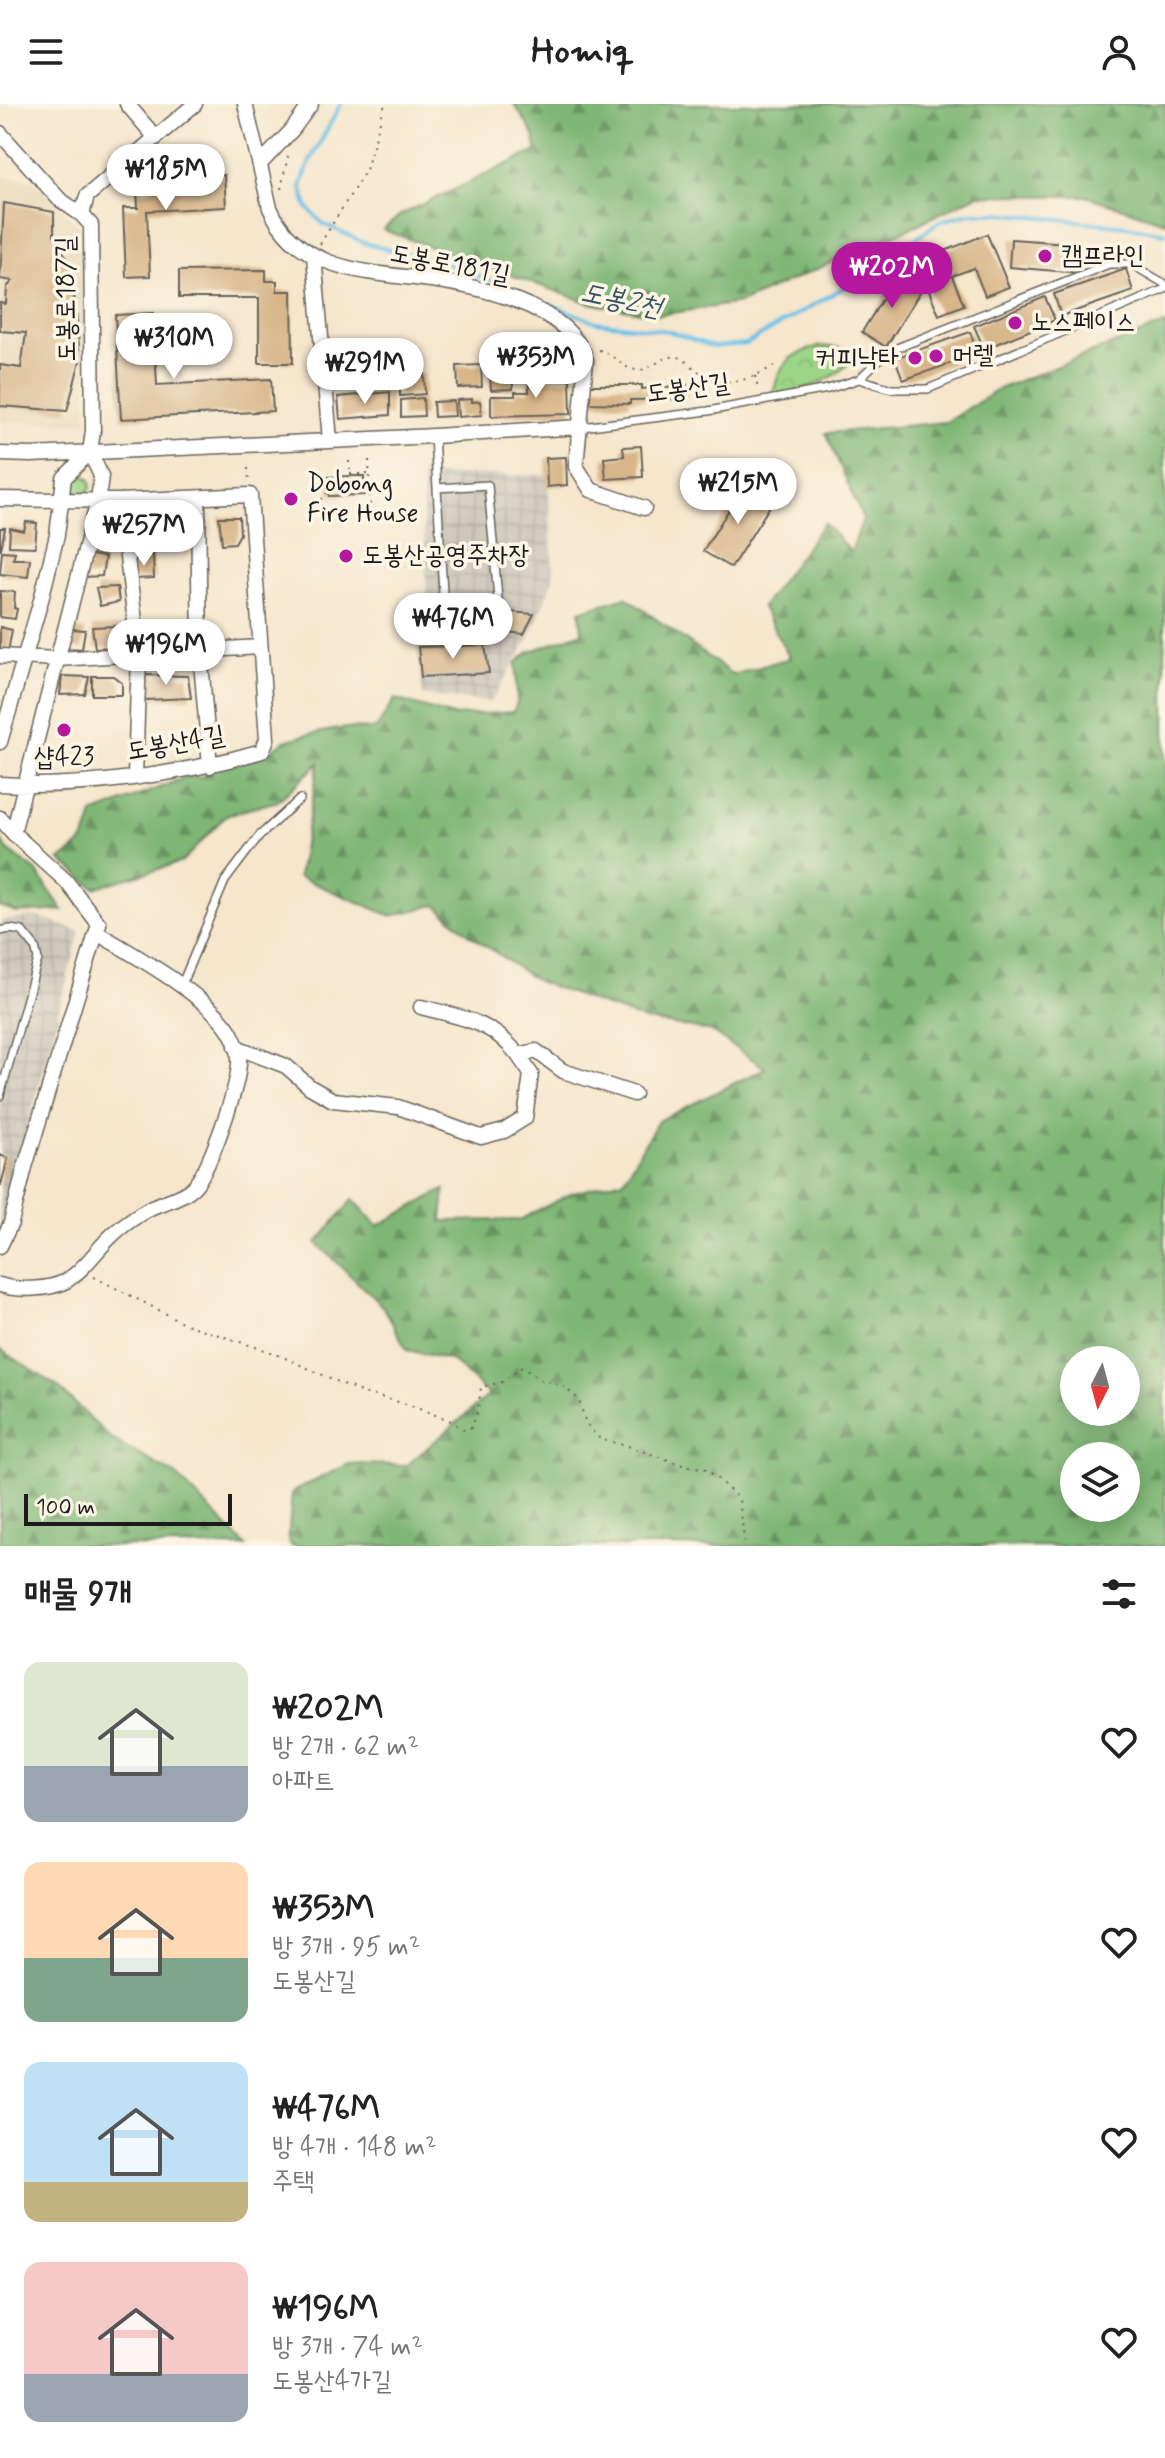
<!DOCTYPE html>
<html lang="ko">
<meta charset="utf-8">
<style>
:root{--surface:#fff;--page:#f6f6f6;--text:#222;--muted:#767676;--accent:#b5179e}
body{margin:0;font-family:Mynerve,"Poor Story",sans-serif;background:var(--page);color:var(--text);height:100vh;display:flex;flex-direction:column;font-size:30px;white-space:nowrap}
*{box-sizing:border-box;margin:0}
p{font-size:26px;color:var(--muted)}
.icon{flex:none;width:44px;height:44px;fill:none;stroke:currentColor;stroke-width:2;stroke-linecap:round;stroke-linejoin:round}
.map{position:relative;height:1442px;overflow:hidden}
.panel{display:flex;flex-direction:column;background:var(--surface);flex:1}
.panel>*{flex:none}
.needle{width:52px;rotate:186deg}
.buttons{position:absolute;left:1060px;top:1242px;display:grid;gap:16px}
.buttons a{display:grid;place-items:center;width:80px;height:80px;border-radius:50%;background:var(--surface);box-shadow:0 4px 20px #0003;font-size:40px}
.scale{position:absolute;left:24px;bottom:20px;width:208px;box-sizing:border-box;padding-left:8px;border:4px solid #1c1c1c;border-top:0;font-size:22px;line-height:28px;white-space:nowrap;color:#1c1c1c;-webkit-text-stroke:6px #fcf5e5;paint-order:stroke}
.price{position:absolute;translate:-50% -68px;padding:0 18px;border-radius:28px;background:#fff;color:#222;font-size:26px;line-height:52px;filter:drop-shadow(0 2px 4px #0008)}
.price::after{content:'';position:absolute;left:50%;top:48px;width:24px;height:18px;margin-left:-12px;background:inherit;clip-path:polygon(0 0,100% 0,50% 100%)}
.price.active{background:var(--accent);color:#fff}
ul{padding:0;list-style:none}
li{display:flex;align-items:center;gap:24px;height:200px;padding:0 24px}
li span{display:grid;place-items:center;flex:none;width:224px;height:160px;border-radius:16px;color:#555}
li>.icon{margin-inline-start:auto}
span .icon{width:96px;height:96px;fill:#fffc;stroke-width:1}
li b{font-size:34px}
h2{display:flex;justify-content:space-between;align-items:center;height:96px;padding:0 24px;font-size:34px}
header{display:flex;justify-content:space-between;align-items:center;height:104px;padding:0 24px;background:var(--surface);font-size:36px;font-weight:700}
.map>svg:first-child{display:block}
</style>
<header><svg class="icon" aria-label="menu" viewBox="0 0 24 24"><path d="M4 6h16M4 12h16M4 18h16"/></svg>Homiq<svg class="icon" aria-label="person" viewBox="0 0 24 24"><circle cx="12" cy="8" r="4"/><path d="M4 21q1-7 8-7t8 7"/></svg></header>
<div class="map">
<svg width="1165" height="1442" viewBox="0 0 1165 1442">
<defs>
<pattern id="industrial-grid" width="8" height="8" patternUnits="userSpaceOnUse" patternTransform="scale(2)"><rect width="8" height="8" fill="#c9c3b8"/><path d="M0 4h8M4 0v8" fill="none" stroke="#aca79e"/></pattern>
<pattern id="grass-dots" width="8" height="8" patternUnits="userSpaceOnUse" patternTransform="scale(2)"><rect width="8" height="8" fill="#9dd587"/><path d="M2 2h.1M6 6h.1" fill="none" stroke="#87b674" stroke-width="1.8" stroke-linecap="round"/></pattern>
<pattern id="forest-firs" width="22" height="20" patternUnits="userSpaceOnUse" patternTransform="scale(2)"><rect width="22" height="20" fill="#7eb674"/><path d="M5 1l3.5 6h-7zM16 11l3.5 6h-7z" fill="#66935e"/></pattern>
<pattern id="park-crowns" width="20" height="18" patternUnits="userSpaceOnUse" patternTransform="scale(2)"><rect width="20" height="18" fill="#9dd587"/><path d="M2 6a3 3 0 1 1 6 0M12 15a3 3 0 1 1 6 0" fill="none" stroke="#87b674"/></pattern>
</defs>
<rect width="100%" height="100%" fill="#fcf5e5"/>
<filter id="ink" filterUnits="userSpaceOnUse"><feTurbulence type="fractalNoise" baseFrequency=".0125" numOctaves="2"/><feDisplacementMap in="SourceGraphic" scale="16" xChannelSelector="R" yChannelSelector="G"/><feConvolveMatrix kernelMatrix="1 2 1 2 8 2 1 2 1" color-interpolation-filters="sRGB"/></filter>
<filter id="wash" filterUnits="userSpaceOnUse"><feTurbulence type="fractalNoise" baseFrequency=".006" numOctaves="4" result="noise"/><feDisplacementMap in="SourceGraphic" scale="32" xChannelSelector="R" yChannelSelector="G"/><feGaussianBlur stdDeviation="1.8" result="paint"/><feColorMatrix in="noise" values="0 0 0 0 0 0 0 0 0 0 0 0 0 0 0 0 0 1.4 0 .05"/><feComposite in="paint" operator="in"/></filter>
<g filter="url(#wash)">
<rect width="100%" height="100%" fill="#f5e6cc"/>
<!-- built -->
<path fill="#e8d9ba" d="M 0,72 L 33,76 L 88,131 L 87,318 L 0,318 Z"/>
<!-- industrial -->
<path fill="url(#industrial-grid)" d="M 422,371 L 548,371 L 553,475 L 531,531 L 491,598 L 423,591 L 417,544 L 428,521 Z
M 35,812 L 80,827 L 0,1127 L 0,817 Z"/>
<!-- grass -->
<path fill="url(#grass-dots)" stroke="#5c7852" stroke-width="2" d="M71 381a10 10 0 1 1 20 0a10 10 0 1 1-20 0Z"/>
<!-- forest -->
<path fill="url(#forest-firs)" stroke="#4d6948" stroke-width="2" fill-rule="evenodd" d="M 514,0 L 1165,0 L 1165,118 L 1086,92 L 977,91 L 910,124 L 740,199 L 658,211 L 589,199 L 383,126 L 400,111 L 536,47 L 534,31 Z
M 1165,220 L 1165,1442 L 292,1442 L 288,1438 L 292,1388 L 349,1360 L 407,1361 L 489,1291 L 451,1256 L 407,1246 L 384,1204 L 317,1139 L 353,1095 L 378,1122 L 445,1085 L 442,1117 L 520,1116 L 570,1090 L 623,1076 L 658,1017 L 765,964 L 710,927 L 644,916 L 537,877 L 470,831 L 436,801 L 391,812 L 298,773 L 319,659 L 278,697 L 226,711 L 182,758 L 95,784 L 60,756 C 83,741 86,736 93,710 L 186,673 L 202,673 L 218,660 L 269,648 L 285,637 L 305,631 L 344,624 L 376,625 L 395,595 L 453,612 L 513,608 L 517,599 L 516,559 L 529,548 L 582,528 L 580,507 L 626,493 L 733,571 L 790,554 L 762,503 L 824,419 L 851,448 L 863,415 L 826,329 L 946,318 L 1001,284 ZM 1074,1256 L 1126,1256 L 1126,1308 L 1074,1308 ZM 1074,1352 L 1126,1352 L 1126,1404 L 1074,1404 Z
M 0,735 L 8,746 L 36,767 L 63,806 L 17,809 L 0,803 Z
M 0,1245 L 58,1283 L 110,1334 L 177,1372 L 246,1442 L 0,1442 Z"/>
<!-- park -->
<path fill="url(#park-crowns)" stroke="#5c7852" stroke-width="2" d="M 821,242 L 839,244 L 856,251 C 836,278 803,286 772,294 C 781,258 785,252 821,242 Z"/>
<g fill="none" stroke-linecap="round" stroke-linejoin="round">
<!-- stream -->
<path stroke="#6bc0e7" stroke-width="4" d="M 341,0 L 310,57 L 301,82 L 307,103 L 323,120 L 364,139 L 450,161 L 596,218 L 668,227 L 714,243 L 746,240 L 881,162 L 938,118 L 969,109 L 999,109 L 1126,122 L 1165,129"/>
</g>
<g id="blocks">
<!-- building -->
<path fill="#d8b68a" d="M 224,71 L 226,103 L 147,107 L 150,172 L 126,173 L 123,104 L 138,104 L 137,87 L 151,87 L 151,75 Z
M 4,99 L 54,108 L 54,131 L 69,159 L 76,205 L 80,257 L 67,307 L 0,302 L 0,261 L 21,264 L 26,229 L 0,227 L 0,199 L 6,200 L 7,183 L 13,177 L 0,175 Z
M 987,130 L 1009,183 L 985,192 L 974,164 L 952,172 L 964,201 L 939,211 L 917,158 Z
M 1011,135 L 1081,140 L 1079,169 L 1009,163 Z
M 1126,165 L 1133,187 L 1061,212 L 1054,190 Z
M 266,166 L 266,177 L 277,177 L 277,187 L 292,187 L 293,259 L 259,259 L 259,194 L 179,194 L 179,167 Z
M 899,168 L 923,183 L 886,243 L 862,228 Z
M 1045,193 L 1055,216 L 984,245 L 974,222 Z
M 153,209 L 157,281 L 271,275 L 273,307 L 121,315 L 115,211 Z
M 970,228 L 978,250 L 903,276 L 895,254 Z
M 481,261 L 482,283 L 458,284 L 457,262 Z
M 512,268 L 513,285 L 491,286 L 490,269 Z
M 424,270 L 425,290 L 400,292 L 399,271 Z
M 570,275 L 571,310 L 491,312 L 491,292 L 515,292 L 515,288 L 529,288 L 529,276 Z
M 590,281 L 642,281 L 642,285 L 687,281 L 687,295 L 630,296 L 630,300 L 590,299 Z
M 390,288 L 390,311 L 340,315 L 338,293 Z
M 423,294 L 424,312 L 401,313 L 401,296 Z
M 472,295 L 472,298 L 480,297 L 482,311 L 458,313 L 457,296 Z
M 454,297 L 455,312 L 434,313 L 433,298 Z
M 641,342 L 643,373 L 606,375 L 604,354 L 624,352 L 623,343 Z
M 566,353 L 567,381 L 547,383 L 546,354 Z
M 350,372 L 364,372 L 364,391 L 329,392 L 328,373 Z
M 745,380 L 773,397 L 731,464 L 703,447 Z
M 219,413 L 239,413 L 240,430 L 235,439 L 222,440 Z
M 97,414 L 114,414 L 108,443 L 90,444 Z
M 26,418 L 37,419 L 35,443 L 9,442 L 10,424 L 24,427 Z
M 156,422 L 177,422 L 178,436 L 157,440 Z
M 0,424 L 5,424 L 1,445 L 0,445 Z
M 148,424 L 152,441 L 132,444 L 131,428 Z
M 2,447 L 15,448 L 13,455 L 30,455 L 28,473 L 0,470 Z
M 144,450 L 153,451 L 154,474 L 134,475 L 132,455 L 145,455 Z
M 91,451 L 105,453 L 102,472 L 85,473 Z
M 117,483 L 119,498 L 100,502 L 96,484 Z
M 0,487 L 15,488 L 14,504 L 17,505 L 15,515 L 0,513 Z
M 486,506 L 534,510 L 524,530 L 487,526 Z
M 118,522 L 119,543 L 95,544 L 92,523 Z
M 0,523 L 12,526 L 8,548 L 0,545 Z
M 159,523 L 159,537 L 146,540 L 143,524 Z
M 71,525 L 85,526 L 82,545 L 67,544 Z
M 485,541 L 489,569 L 421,573 L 418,543 Z
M 143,571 L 188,572 L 191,594 L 145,596 Z
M 62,572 L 89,573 L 85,590 L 60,591 Z
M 92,572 L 113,572 L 122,579 L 122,591 L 92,591 Z
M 0,1051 L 8,1054 L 1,1081 L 0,1081 Z"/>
</g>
</g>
<g filter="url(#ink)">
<use href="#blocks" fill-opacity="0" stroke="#68635a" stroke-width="2"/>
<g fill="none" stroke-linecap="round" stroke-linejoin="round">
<defs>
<path id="service" d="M 859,275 L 892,285 L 928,285 L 1165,185
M 582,323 L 708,307 L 828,285 L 859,275 L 887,248 L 1109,160 L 1131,160 L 1165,180
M 434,332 L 444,506
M 437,384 L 488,381 L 498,495
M 0,827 L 10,825 L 22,827 L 35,843 L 38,855 L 0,992
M 181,882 L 225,777 L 259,732 L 300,695"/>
<path id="minor" d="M 127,0 L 156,34
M 245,0 L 270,104 C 297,166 365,168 423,175 C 473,181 569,200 586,256 L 576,362 L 591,386 L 644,404
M 0,29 L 59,95 L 82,111 L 91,121 L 93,327 L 90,348
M 260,60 L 292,26 L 311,0
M 82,111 L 87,92 L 195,0
M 314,152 L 330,337
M 0,350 L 31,351 L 434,332 L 581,323
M 0,395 L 120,397 L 250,391 L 267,635 L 262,647 C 185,670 80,685 0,680
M 198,395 L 200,547 L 210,662
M 120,397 L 139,550 L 135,672
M 0,552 L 57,555 L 260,543
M 0,638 L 41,496 L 57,431 L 64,374 L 90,348
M 0,714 L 13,729 L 66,777 L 99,820 L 25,1063 L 11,1119 L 0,1142
M 13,729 L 98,396 L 101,372 L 90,348
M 421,903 C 460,913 492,917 518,951
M 236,943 L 286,962 L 310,983 L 333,996 L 398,1003 L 481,1033 L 504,1027 L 525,1014 L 531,970 L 518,951 L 536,947 L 563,967 L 634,990
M 0,1181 C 17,1187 50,1186 66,1177 C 87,1164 99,1141 118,1126 C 127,1118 138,1111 148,1105 C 163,1097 185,1094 196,1080 C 211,1061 241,977 239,954 C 239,947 235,936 232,931 C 215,896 131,849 97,829"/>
</defs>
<!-- service casing -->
<use href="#service" stroke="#68635a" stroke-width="10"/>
<!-- minor casing -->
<use href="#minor" stroke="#68635a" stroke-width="17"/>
<!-- path -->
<path stroke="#68635a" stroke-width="2" stroke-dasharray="2 6" stroke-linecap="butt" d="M 281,85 L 288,52
M 320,140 L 366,66 L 385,0
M 599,246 C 614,249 621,265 637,266 C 652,267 662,250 678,253 C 685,255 692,263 698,267 C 725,286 747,277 774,262
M 755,272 L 758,285
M 369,356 L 370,390
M 349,357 L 350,366
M 248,364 L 249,375
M 350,370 L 368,370
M 364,386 L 370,390 L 370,404
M 322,404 L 322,393 L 329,387
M 94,1173 L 188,1221 L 274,1249 L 363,1289 L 406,1300 L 449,1316 L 464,1326 L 471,1324 L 478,1306 L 481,1283 L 502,1278 L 522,1263 L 541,1276 L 563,1282 L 579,1296 L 586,1320 L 601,1336 L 622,1340 L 683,1361 L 707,1365 L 739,1395 L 745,1442"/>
<!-- service -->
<use href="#service" stroke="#fff" stroke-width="7"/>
<!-- minor -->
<use href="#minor" stroke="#fff" stroke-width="14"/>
</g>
</g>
<!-- markers -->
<g fill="#b5179e" stroke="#fcf5e5" stroke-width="3">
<circle cx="1045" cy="152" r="8"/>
<circle cx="1015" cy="219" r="8"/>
<circle cx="936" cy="252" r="8"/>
<circle cx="915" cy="254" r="8"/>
<circle cx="291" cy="395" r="8"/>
<circle cx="346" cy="452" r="8"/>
<circle cx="64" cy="626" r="8"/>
</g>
<g text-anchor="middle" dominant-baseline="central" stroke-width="7" stroke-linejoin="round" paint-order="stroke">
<!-- poi labels -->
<g font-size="26" fill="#1c1c1c" stroke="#fcf5e5" text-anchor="start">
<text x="1061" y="152">캠프라인</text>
<text x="1031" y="219">노스페이스</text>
<text x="952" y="252">머렐</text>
<text x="899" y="254" text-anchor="end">커피낙타</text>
<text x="307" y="380">Dobong<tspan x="307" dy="30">Fire House</tspan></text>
<text x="362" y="452">도봉산공영주차장</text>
<text x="64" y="654" text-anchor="middle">샵423</text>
</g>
<!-- street labels -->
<g font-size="26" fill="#1c1c1c" stroke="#fcf5e5">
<text transform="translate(450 161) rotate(11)">도봉로181길</text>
<text transform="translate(67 195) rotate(-91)">도봉로187길</text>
<text transform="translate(688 285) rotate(-8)">도봉산길</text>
<text transform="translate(176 640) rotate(-10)">도봉산4길</text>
</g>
<!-- water labels -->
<g font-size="28" font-style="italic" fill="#385563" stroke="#fcf5e5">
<text transform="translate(621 197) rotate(12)">도봉2천</text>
</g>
</g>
</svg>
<div class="buttons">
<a><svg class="needle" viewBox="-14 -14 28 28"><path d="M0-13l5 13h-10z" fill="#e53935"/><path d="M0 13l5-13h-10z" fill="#767676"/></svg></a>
<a><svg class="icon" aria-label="layers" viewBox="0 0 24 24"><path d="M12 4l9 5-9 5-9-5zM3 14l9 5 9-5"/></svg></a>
</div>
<div class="scale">100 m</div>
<b class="price" style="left:166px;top:108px">₩185M</b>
<b class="price active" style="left:892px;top:206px">₩202M</b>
<b class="price" style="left:174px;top:277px">₩310M</b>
<b class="price" style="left:536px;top:296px">₩353M</b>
<b class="price" style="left:365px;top:302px">₩291M</b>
<b class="price" style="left:738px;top:422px">₩215M</b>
<b class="price" style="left:144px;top:464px">₩257M</b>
<b class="price" style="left:453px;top:557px">₩476M</b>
<b class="price" style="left:166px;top:583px">₩196M</b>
</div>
<section class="panel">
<h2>매물 9개<svg class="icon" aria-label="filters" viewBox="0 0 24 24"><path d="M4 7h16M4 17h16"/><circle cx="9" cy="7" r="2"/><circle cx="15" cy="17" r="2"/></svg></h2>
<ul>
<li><span style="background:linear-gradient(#dfe7d0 65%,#9aa5b1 0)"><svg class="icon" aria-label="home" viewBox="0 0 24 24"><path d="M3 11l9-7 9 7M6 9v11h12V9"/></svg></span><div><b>₩202M</b><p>방 2개 · 62 m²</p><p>아파트</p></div><svg class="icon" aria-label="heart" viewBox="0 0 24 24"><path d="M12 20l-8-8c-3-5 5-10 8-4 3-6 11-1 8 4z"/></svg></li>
<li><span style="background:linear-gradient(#ffd9b3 60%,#7fa58c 0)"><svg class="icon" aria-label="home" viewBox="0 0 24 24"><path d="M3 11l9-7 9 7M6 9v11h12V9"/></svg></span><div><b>₩353M</b><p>방 3개 · 95 m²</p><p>도봉산길</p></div><svg class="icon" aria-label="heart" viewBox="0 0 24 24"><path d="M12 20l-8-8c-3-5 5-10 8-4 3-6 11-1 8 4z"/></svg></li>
<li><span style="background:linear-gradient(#bfe0f5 75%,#c2b280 0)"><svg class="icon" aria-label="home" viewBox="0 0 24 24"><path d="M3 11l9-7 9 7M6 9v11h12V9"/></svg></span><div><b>₩476M</b><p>방 4개 · 148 m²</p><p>주택</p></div><svg class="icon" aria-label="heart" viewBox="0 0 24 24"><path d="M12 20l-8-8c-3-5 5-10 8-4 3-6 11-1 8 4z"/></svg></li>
<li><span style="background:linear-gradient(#f6c9c9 70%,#9aa5b1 0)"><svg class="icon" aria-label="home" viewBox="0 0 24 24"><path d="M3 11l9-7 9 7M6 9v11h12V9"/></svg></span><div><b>₩196M</b><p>방 3개 · 74 m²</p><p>도봉산4가길</p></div><svg class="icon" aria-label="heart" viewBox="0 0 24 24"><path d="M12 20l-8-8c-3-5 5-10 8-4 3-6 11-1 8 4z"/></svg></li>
</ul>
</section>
